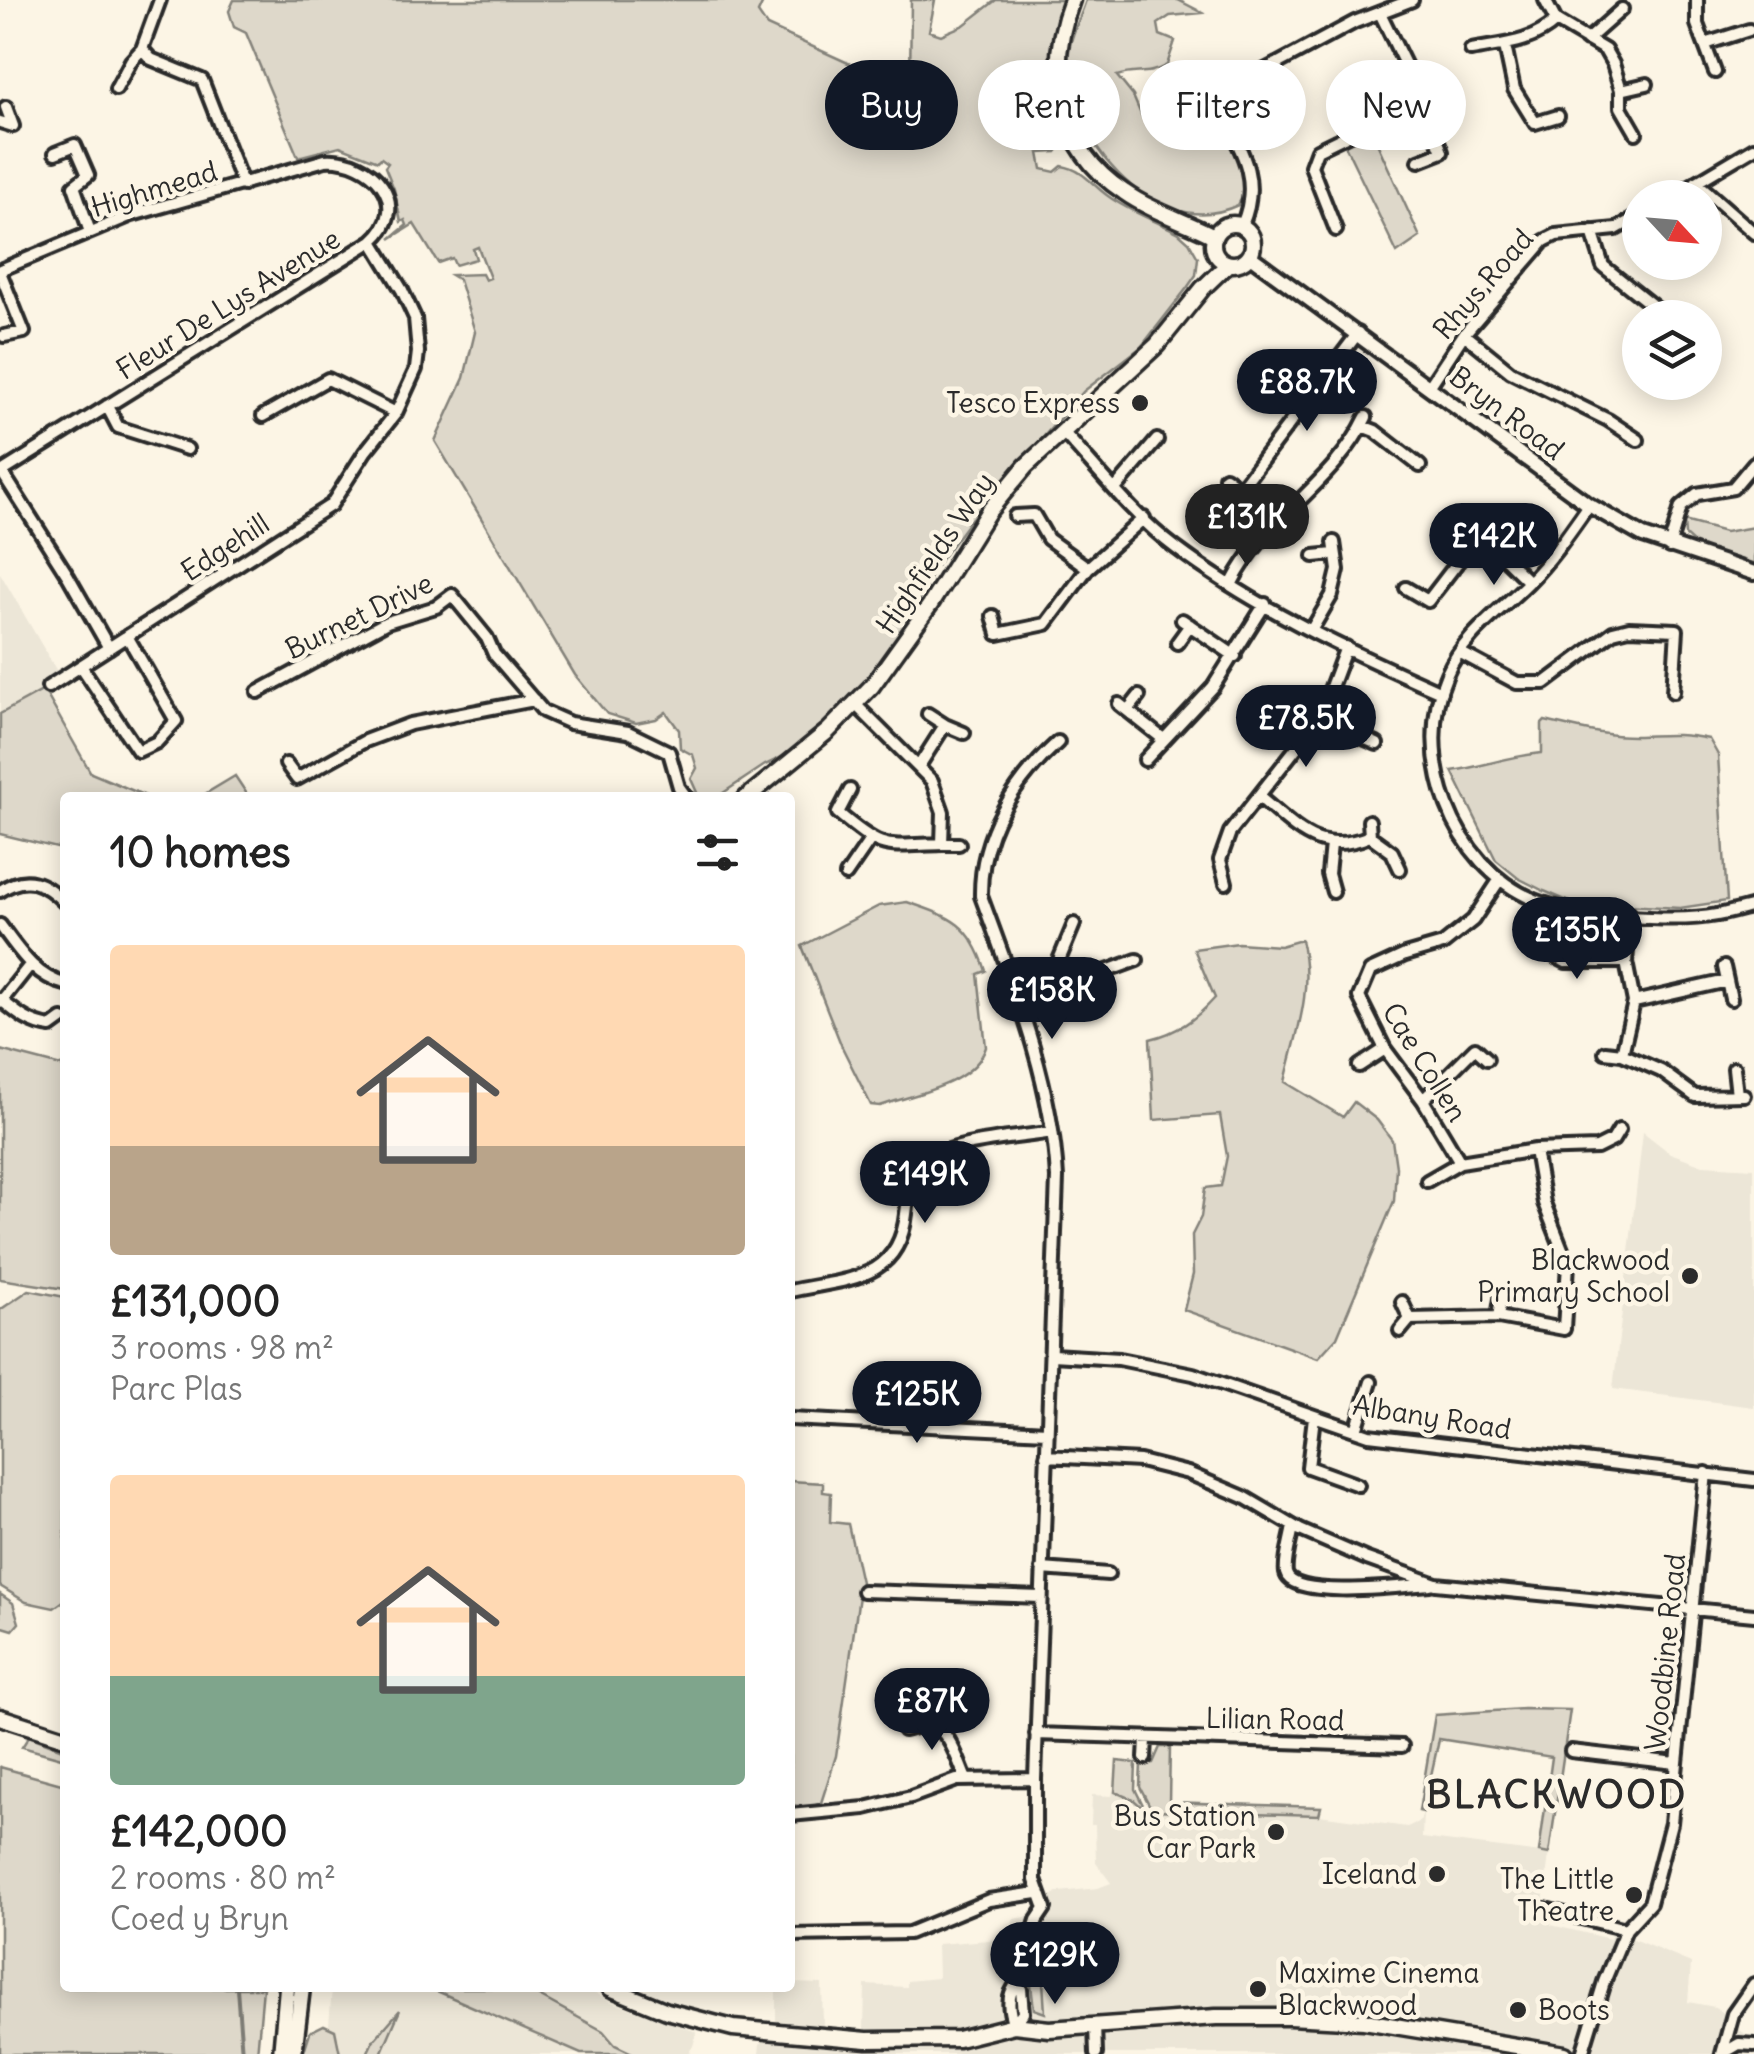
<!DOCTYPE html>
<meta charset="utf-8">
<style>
:root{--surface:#fff;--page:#f6f6f6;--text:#222;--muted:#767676;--accent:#111827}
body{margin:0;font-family:Delius,sans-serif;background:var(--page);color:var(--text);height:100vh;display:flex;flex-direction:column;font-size:38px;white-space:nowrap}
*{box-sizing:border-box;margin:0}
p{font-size:32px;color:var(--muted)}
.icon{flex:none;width:55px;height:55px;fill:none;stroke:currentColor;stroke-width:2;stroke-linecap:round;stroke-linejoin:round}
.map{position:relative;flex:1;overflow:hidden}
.details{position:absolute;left:60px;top:792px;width:735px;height:1200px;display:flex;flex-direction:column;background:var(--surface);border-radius:10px;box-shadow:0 5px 25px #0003}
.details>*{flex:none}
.hud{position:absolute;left:825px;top:60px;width:778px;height:90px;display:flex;gap:20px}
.needle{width:65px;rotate:116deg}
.fabs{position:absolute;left:1622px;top:180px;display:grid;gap:20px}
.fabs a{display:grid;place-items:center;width:100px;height:100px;border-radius:50%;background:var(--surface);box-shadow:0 5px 25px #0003;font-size:50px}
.price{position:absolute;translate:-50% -85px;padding:0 22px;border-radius:35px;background:var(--accent);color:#fff;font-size:32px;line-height:65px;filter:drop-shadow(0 2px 5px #0008)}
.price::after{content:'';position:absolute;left:50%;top:60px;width:30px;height:22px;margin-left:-15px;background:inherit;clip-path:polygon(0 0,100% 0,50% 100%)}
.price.on{background:#222;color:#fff}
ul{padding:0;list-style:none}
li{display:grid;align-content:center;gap:20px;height:530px;padding:0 50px}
li span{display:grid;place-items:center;height:310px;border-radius:10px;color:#555}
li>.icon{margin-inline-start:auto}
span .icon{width:180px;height:180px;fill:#fffc;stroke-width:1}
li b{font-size:42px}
h2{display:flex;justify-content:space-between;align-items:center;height:120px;padding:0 50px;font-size:42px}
.chip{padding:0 35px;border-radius:45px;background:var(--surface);box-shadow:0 5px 25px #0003;font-size:35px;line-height:90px}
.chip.on{background:var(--accent);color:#fff}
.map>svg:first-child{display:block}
</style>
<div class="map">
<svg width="1754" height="2054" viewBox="0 0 1754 2054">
<rect width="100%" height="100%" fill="#fcf5e5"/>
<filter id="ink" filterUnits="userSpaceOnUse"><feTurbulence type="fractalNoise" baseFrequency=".01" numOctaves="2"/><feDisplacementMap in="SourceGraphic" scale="20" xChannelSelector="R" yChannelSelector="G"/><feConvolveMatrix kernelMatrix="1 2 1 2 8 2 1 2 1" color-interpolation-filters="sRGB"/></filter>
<g filter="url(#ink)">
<!-- built -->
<path fill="#ece6d7" d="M 0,573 L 62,680 L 0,714 Z
M 1643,1132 L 1670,1153 L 1703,1165 L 1754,1168 L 1754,1407 L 1613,1389 Z
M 1113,1791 L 1134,1800 L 1146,1811 L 1149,1808 L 1319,1815 L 1407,1827 L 1420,1821 L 1423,1812 L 1422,1838 L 1549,1854 L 1542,1912 L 1553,1915 L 1551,1925 L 1610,1939 L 1612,1934 L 1633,1939 L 1691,1963 L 1688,2002 L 1715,2007 L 1725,2014 L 1754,1973 L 1754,1996 L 1734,2026 L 1754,2040 L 1751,2049 L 1749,2054 L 759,2054 L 760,2044 L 776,2021 L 776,1988 L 790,1988 L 790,1983 L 822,1984 L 823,2027 L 864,2030 L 865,1985 L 907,1987 L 907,1981 L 938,1978 L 937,1944 L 1014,1938 L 1013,1919 L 1026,1917 L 1040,1901 L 1059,1892 L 1098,1888 L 1111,1883 L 1096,1863 L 1095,1825 L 1091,1825 L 1092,1795 L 1112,1796 Z
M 332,1988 L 430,1988 L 581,2054 L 340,2054 L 339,2040 L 329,2025 Z
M 542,1988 L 587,1988 L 612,2002 L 697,2032 L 693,2046 L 688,2054 L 634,2054 L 615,2045 L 603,2031 L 538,1995 Z"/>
<!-- green -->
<path fill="#ded8ca" stroke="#84827a" stroke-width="2.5" d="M 234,0 L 764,0 L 758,13 L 767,26 L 903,88 L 910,84 L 911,0 L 935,0 L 929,31 L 941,35 L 964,25 L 996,0 L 1065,0 C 1046,52 1045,86 1067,138 L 1056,152 L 1039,153 L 1042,169 L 1055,172 L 1062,166 C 1084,170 1091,184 1108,196 C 1128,211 1156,221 1179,233 L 1189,242 L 1198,258 L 1196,275 L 1187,288 L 1141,347 L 1084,391 L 971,519 L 934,569 L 907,623 L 869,677 L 839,711 L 788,754 L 765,765 L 717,797 L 699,797 L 691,779 L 697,768 L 693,755 L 680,748 L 679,730 L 666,712 L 656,719 L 636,723 L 607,714 L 575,675 L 435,441 L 464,378 L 475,332 L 459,280 L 451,275 L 482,274 L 485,280 L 490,278 L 478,247 L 473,249 L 476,259 L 455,265 L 452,258 L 438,263 L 414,224 L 390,239 L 407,225 L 405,220 L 401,222 L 394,189 L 385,167 L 388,163 L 381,158 L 378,161 L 340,146 L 298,157 L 246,33 L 234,27 L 229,11 Z
M 1086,0 L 1178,0 L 1203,13 L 1170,16 L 1158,24 L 1160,35 L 1175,41 L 1167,65 C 1145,77 1138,69 1117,76 L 1133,96 L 1142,117 C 1160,116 1177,116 1189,103 L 1196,115 L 1212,113 L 1222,128 L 1220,132 L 1212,119 L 1201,125 L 1210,144 L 1225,137 C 1238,160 1253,180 1238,205 C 1154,245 1059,133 1069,51 C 1071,35 1081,16 1086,0 Z
M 1371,130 L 1420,237 L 1397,253 L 1343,141 Z
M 1684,521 L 1725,532 L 1754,527 L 1754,565 L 1716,553 L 1695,544 L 1685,535 Z
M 44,690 L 91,773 L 148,797 L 157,797 L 65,798 L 65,850 L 0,834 L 0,714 Z
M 1545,721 C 1575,728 1608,737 1639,736 C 1666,735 1680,733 1709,739 L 1718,755 L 1727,901 L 1680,908 L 1570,902 L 1544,891 L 1518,878 L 1496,860 L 1452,771 C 1484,766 1510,756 1542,753 L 1542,724 Z
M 235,776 L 249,797 L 200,797 Z
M 907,902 C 952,917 971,924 986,971 L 978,974 L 986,1047 C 974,1085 913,1094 880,1106 L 871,1105 L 842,1047 L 802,946 L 879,906 Z
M 1301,940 C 1314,989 1296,1034 1285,1082 L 1343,1117 L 1354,1102 L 1377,1120 L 1392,1140 L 1396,1167 L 1394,1201 L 1337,1337 L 1318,1358 L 1184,1310 L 1193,1274 L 1192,1235 L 1201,1217 L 1205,1188 L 1221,1186 L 1227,1156 L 1220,1115 L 1154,1120 L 1150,1039 C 1177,1033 1196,1019 1215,998 L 1194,949 L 1238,943 L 1280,946 Z
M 0,1050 L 65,1067 L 65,1289 L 0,1279 Z
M 29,1290 L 65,1297 L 65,1600 L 54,1608 L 26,1602 L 0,1586 L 0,1310 Z
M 790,1481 L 823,1483 L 823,1492 L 831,1493 L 830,1522 L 848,1524 L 861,1582 L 836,1756 L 821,1803 L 811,1807 L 790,1805 Z
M 0,1594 L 13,1603 L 19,1623 L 13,1630 L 0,1626 Z
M 1523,1709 L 1570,1710 L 1549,1854 L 1539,1852 L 1552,1757 L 1439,1739 L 1423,1812 L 1419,1811 L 1435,1715 Z
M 29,1736 L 65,1750 L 65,1759 L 22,1747 Z
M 1160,1747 L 1170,1747 L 1169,1802 L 1321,1807 L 1319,1815 L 1152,1810 L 1140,1787 L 1141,1763 L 1153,1763 Z
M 1117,1761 L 1136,1763 L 1135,1789 L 1146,1811 L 1134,1800 L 1115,1792 Z
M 0,1767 L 65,1785 L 65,1988 L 263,1988 L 257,2054 L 0,2054 Z
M 1030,1977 L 1043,1981 L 1045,2013 L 1034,2009 Z
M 430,1988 L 542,1988 L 539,1996 L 603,2031 L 615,2045 L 634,2054 L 581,2054 Z
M 400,2010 L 381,2054 L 367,2054 L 373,2041 Z
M 324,2025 L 335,2030 L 340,2054 L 303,2054 L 310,2032 Z"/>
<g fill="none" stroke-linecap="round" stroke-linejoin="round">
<!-- stream -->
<path stroke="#7d7b74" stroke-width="4" d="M 237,1988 L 242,2054"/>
<defs>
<path id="minor" d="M 160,0 L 142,49 L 151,59 L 202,80 L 243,185
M 1545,0 L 1556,21 L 1605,50 L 1613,64 L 1621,90 L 1621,107 L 1636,133
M 1697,0 L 1697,24 L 1715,72
M 1587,40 L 1622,9
M 1705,44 L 1749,30
M 1505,46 L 1514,89 L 1535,123 L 1558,116
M 1471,50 C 1502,44 1531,44 1556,21
M 116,89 L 131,61 L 142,49
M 1621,90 L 1647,84
M 0,122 L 13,126 L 6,107
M 55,153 L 75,145 L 88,175 L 74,186 L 90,232
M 1419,161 L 1442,152 L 1422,99
M 1696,182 L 1754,233
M 1670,198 L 1754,148
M 1242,225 C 1264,174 1236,143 1213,98 L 1355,22 L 1412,0
M 1336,230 L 1311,166 L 1317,150 L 1422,99 L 1380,13
M 1592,231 L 1603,266 L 1668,318
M 0,270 L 132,215 L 325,160 C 372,157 414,204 372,241 L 0,473
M 0,272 L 24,332 L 4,336
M 1464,334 L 1511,372 L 1608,420 L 1638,440
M 1429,387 L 1464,334 L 1544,241 L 1556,235 L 1616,229 L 1640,215
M 107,406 L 118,427 L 187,449
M 263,416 L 328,379 L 396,413
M 1362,426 L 1375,431 L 1420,466
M 1063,432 C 1098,470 1134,517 1176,548 C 1254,607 1352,653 1441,692
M 2,472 L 68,576 L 109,648
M 1225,477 L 1241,489
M 1116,488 L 1157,440
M 1589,505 C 1570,532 1551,560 1528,583 C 1500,611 1463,636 1447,674 C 1412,755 1452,866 1535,900 C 1572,916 1677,923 1717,915 C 1729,913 1742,909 1754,906
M 1225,509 L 1358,333
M 1015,516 L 1034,515 L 1048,539 L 1088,568
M 1484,538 L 1494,521
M 1669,547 L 1681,507 L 1697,494 L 1733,488 L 1754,463
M 1314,556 L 1334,554
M 1232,583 C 1264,519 1335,483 1366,417
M 1406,588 L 1428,601 L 1474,541 L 1484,538 L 1529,582
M 993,616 L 998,634 L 1046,624 L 1088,568 L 1144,518
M 1182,620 L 1235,656
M 1312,629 L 1332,595 L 1338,570 L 1334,542
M 1177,643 L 1190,625
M 1461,653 L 1517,683 L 1545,683 L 1613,632 L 1629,628 L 1677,630 L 1673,692
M 81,666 L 138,751 L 157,742 L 176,721 L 127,636
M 48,687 L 331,505 L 365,452 L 396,413 L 416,369 L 418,352 L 415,318 L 402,290 L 372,241
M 258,692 L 387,622 L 436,607 L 452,595 L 487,638 L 494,654 L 543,711 L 570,723 L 628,732 L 669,752 L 679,787 L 687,798
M 1119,704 L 1162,738
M 1128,710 L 1139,696
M 1319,719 L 1377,744
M 945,725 L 964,733
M 1145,760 L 1213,687 L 1265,604
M 286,764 L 297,779 L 365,741 L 410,724 L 534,700
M 919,766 L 945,725 L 928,714
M 850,790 L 838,813 C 884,852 884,846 942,844 L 943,812 L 932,781 L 855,704
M 1259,797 C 1297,828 1318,857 1370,836 L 1369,821
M 1370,836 L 1392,852 L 1400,869
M 942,844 L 959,844
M 1331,844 L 1328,874 L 1333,892
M 846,875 L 870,840
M 1226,883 L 1220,860 L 1230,832 L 1319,719 L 1346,647
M 0,891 C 26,873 44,882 65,903
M 1630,914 L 1626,962 L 1634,1002 L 1622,1054 L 1661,1071 L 1695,1096 L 1744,1095
M 0,925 C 18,949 35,977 65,984
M 1541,949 L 1566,962 L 1626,962
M 1724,967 L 1731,999
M 1045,994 L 1074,924
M 0,999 C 16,1012 28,1024 51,1027 L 62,1019
M 3,999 L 30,965
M 1634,1002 L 1727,981
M 1020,1003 L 1137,960
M 1605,1052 L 1622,1054
M 1359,1066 L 1385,1049
M 1734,1068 L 1737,1095
M 1423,1100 L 1475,1048 L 1487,1059
M 1460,1162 L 1423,1100 L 1385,1049 L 1359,997 L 1370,971 L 1405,955 L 1443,944 L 1473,920 L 1500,879
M 1427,1181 L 1460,1162 L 1535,1150 L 1597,1148 L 1613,1140 L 1619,1130
M 790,1291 C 844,1279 899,1282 906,1214 C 908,1196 911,1176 924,1163 C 948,1141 1019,1138 1052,1132
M 1402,1302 L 1410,1319
M 1498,1317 L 1502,1293
M 1400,1331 L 1410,1319 L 1498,1317 L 1564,1329 L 1568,1264 L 1544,1203 L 1535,1150
M 1052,1355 L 1119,1359 L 1193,1374 L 1369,1435 L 1754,1480
M 1314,1417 L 1308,1467 L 1358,1485
M 790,1419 L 1047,1432
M 1356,1430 L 1371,1382
M 1046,1456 L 1140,1461 L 1188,1473 L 1244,1497 L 1300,1530 L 1367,1559 L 1436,1584 L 1754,1615
M 1293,1526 C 1291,1540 1284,1560 1286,1573 C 1292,1600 1406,1586 1430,1584
M 1042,1569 L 1108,1574
M 863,1591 L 1041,1597
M 904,1730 C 912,1729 920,1724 928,1724 C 949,1726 959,1764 966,1779
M 1036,1734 L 1402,1746
M 1571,1751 L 1676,1763
M 1145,1758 L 1146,1739
M 790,1815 L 865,1808 L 911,1797 L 957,1780 L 1035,1779
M 1545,1909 L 1626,1929
M 790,1935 L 909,1933 L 989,1900 L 1037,1893
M 1014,2025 C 1009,2012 1006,1995 1017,1984 L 1037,1920 L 1045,1908 L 1035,1880 L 1035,1779 L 1057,1178 C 1052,1081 1014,986 981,896 C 980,834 1014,782 1058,742
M 1014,2025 L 1023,2013 L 1021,1989 L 1017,1984
M 1095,2025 L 1096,2054
M 1582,2054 L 1604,1982 L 1626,1929 L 1650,1903 L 1671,1823 L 1706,1473
M 1722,2054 L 1733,2014 L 1754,1984
M 1722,2054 L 1739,2044 L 1754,2045"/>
<path id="tertiary" d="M 1250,256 L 1589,505 L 1643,536 L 1754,573"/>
<path id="secondary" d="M 1072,0 C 1045,70 1057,148 1124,192 C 1151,211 1185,221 1214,236
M1213 244a20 20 0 1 1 40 0a20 20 0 1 1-40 0Z
M 746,798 L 828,731 L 872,686 L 930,605 L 988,512 L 1026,466 L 1157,345 L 1203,288 L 1228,264
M 0,1717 L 65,1738
M 610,1988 L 667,2011 L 733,2028 L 867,2040 L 958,2039 L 1014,2025 L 1049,2029 L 1216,2017 L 1289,2017 L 1364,2021 L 1565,2054
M 281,2054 L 287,1988
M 294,2054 L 302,1988"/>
</defs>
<!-- minor casing -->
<use href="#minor" stroke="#2b2b2b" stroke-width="18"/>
<!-- tertiary casing -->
<use href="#tertiary" stroke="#2b2b2b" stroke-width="20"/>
<!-- secondary casing -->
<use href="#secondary" stroke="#2b2b2b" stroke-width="21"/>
<!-- minor -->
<use href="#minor" stroke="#fcf5e5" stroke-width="10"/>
<!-- tertiary -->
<use href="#tertiary" stroke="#fcf5e5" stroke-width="12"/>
<!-- secondary -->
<use href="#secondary" stroke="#fcf5e5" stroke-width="14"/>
</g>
</g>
<!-- markers -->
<g fill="#2b2b2b" stroke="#fcf5e5" stroke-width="4">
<circle cx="1140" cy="403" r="10"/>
<circle cx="1690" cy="1276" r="10"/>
<circle cx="1276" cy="1832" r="10"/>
<circle cx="1437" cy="1874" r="10"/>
<circle cx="1634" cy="1895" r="10"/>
<circle cx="1258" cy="1989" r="10"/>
<circle cx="1518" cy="2010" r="10"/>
</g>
<g text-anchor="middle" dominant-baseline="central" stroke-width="9" stroke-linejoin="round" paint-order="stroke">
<!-- street labels -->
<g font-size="28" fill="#2b2b2b" stroke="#fcf5e5">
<text transform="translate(154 189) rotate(-17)">Highmead</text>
<text transform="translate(1483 284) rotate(-49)">Rhys Road</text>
<text transform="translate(228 304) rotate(-32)">Fleur De Lys Avenue</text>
<text transform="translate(1507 413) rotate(37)">Bryn Road</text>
<text transform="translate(225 547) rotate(-33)">Edgehill</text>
<text transform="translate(935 553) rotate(-56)">Highfields Way</text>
<text transform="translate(359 616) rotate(-26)">Burnet Drive</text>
<text transform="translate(1425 1062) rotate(58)">Cae Collen</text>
<text transform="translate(1432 1417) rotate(9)">Albany Road</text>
<text transform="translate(1665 1652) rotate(-84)">Woodbine Road</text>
<text transform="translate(1275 1719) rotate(1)">Lilian Road</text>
</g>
<!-- poi labels -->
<g font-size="28" fill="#2b2b2b" stroke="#fcf5e5" text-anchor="end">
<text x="1120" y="403">Tesco Express</text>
<text x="1670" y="1260">Blackwood<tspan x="1670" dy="32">Primary School</tspan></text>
<text x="1256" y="1816">Bus Station<tspan x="1256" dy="32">Car Park</tspan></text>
<text x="1417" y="1874">Iceland</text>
<text x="1614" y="1879">The Little<tspan x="1614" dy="32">Theatre</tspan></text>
<text x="1278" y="1973" text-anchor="start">Maxime Cinema<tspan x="1278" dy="32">Blackwood</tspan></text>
<text x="1538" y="2010" text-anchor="start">Boots</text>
</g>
<!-- district labels -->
<g font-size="38" font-weight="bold" letter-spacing="2.5" fill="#2b2b2b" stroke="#fcf5e5">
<text x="1557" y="1794">BLACKWOOD</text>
</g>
</g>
</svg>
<div class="fabs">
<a><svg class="needle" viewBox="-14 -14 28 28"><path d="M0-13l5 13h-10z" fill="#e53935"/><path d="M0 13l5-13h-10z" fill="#767676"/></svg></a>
<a><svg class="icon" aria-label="layers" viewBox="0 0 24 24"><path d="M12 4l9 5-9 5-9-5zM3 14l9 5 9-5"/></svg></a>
</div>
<b class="price" style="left:1307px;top:434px">£88.7K</b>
<b class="price on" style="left:1247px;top:569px">£131K</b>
<b class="price" style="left:1494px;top:588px">£142K</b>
<b class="price" style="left:1306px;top:770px">£78.5K</b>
<b class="price" style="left:1577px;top:982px">£135K</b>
<b class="price" style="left:1052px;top:1042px">£158K</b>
<b class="price" style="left:925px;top:1226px">£149K</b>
<b class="price" style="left:917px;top:1446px">£125K</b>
<b class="price" style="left:932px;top:1753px">£87K</b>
<b class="price" style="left:1055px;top:2007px">£129K</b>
<div class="hud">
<a class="chip on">Buy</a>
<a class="chip">Rent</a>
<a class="chip">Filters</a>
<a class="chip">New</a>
</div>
<section class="details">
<h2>10 homes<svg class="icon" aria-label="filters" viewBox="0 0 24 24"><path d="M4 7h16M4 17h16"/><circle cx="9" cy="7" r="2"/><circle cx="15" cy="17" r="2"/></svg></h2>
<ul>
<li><span style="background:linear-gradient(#ffd9b3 65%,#b9a48a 0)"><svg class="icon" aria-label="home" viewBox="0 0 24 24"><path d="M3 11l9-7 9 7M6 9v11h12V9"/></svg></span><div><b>£131,000</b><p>3 rooms · 98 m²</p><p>Parc Plas</p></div></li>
<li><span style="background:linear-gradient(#ffd9b3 65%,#7fa58c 0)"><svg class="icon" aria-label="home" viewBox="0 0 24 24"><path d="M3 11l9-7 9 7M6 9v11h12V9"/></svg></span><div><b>£142,000</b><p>2 rooms · 80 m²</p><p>Coed y Bryn</p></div></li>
</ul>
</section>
</div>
